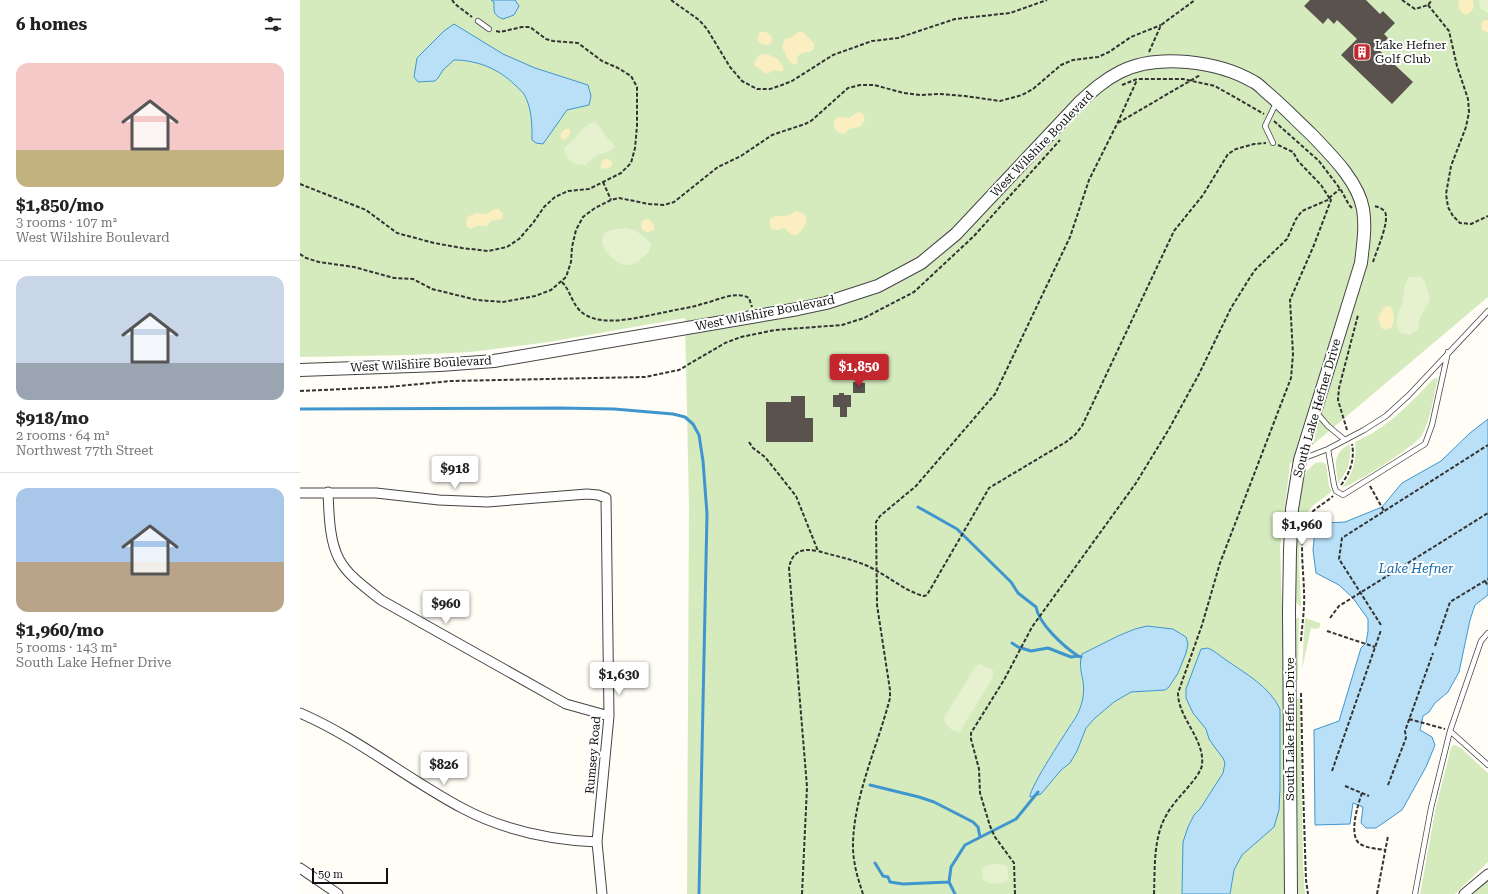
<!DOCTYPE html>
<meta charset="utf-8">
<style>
:root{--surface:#fff;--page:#f6f6f6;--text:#222;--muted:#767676;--line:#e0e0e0;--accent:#c4262e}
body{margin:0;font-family:"Roboto Serif",serif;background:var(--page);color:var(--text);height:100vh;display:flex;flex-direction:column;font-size:15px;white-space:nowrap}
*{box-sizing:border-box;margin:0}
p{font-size:13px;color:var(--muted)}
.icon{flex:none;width:22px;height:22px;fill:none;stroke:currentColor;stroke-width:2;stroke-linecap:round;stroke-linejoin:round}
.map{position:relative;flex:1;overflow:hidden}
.sheet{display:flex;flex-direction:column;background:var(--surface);width:300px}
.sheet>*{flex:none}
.scale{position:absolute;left:12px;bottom:10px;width:76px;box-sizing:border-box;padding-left:4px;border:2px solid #111;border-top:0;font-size:11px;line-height:14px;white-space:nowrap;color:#111;-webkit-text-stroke:3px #fff;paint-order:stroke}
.price{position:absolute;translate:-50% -34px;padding:0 9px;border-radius:4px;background:#fff;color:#222;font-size:13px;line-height:26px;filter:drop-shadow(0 1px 2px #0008)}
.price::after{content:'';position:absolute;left:50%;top:24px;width:12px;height:9px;margin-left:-6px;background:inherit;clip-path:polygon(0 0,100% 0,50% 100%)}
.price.on{background:var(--accent);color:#fff}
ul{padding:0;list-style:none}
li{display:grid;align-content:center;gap:8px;height:212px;padding:0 16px}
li+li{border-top:1px solid var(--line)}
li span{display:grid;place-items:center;height:124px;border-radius:12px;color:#555}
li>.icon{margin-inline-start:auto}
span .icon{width:72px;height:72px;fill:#fffc;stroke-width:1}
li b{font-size:17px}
h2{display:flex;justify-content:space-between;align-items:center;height:48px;padding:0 16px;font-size:17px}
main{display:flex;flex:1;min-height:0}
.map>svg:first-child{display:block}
</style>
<main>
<section class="sheet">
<h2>6 homes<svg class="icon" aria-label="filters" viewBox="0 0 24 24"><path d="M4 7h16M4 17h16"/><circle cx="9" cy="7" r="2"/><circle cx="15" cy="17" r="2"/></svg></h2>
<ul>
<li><span style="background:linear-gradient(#f6c9c9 70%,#c2b280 0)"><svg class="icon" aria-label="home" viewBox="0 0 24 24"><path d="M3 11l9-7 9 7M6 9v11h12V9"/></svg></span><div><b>$1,850/mo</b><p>3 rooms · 107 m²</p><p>West Wilshire Boulevard</p></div></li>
<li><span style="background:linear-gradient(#c9d6e8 70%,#9aa5b1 0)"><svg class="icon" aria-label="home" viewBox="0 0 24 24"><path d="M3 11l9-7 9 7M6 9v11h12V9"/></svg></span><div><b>$918/mo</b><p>2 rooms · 64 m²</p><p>Northwest 77th Street</p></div></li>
<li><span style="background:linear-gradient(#a9c7e8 60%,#b9a48a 0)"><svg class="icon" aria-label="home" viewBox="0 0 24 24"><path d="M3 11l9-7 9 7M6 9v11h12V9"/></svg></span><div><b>$1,960/mo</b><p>5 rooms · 143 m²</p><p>South Lake Hefner Drive</p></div></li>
</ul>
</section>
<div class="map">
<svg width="1188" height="894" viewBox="0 0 1188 894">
<rect width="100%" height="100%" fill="#fffdf5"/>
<!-- green -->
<path fill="#d5ebbd" d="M 0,0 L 1188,0 L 1188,297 L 990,464 L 980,548 L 985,689 L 987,894 L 387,894 L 389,507 L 385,318 L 249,342 L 170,352 L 111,355 L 0,357 Z
M 1137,378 L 1138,379 C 1133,397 1131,419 1122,435 C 1116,446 1055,484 1042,488 C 1053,474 1057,460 1055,442 C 1087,428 1110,404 1133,379 Z
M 1050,444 C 1052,459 1048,472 1038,483 C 1036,465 1031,454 1050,444 Z
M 1015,463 L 1022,462 L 1026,464 L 1029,486 L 1032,491 C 1025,498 1016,502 1010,509 C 993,529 1001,581 1001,607 L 995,601 L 997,520 L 1002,484 L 1006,472 Z
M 997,618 L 999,618 L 998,681 L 996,679 L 995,621 Z
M 1005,618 L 1020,623 L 1020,627 L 1017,629 L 1011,628 L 1002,669 Z
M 1000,697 L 1003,865 L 1005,894 L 998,894 L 996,700 Z
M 1155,745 L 1161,748 L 1188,773 L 1188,862 L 1155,894 L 1120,894 L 1136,807 L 1151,748 L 1152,746 Z
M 1188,878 L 1188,894 L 1171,894 Z"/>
<!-- sand -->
<path fill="#fbeec1" d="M 1158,0 L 1173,0 C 1175,7 1173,12 1166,15 C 1158,11 1159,8 1158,0 Z
M 1184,20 L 1188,20 L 1188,33 L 1182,30 L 1181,24 Z
M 460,32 L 466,32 L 471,36 L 472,42 L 468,45 L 461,44 L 457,39 Z
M 498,32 L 503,32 L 514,43 L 514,48 L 511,52 C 505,52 502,52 497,57 L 498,62 L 495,65 C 486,61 487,55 482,47 L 485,39 L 492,37 Z
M 467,54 L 478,59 L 484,68 L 483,71 C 476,72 472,68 468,74 L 464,73 L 460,69 L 454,65 L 456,59 L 459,55 Z
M 558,112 L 563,114 L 565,120 L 560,127 L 549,129 L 544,134 L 537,132 L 534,126 L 534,121 L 538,117 L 549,118 Z
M 265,129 L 270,129 C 271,136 269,137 264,140 L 261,139 C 260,134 261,132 265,129 Z
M 307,159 L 312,161 L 312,165 L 309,168 L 304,169 L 300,167 L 303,160 Z
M 194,209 L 199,209 L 203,214 L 202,219 L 191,221 L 187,226 L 177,226 L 171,229 L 166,226 L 167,217 L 176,213 L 187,214 Z
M 496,211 L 503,213 L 507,218 C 505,226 503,230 497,235 L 490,234 L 485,228 L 477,230 L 471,229 L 470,225 L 470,219 L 475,216 L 487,216 Z
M 346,219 L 350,220 L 354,225 L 354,230 L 348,232 L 343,231 L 341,225 L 343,220 Z
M 1089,306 C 1095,309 1095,322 1091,328 C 1089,329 1087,329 1084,330 L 1080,325 L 1078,318 L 1084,307 Z"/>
<!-- pitch -->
<path fill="#e6f2cf" d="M 1179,0 L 1188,0 L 1188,13 L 1180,8 Z
M 294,122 C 300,125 301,129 305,135 C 308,140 314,141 315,147 C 306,156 297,150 286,165 C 276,166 264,159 264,149 C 267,145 270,143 274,139 C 282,131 282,126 294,122 Z
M 325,228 L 335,230 L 351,243 L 349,252 C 344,257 336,264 328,265 C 319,268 291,243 307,232 C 312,229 320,229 325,228 Z
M 1109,277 L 1121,277 L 1124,280 L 1130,298 L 1128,304 L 1120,317 L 1118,329 L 1110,335 L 1100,333 L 1097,325 L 1097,317 L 1102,304 L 1105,284 Z
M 679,664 L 693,670 L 693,677 L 661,730 L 659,732 L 652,730 L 645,723 L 644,718 L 674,669 L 676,666 Z
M 693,864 L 704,865 L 708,868 L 708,880 C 700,885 691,885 683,880 L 682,869 L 685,866 Z"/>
<!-- water -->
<path fill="#b9e0f7" stroke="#3f96cf" d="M 191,0 L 215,0 L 219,6 L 214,15 L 203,19 C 193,15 194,12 194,2 Z
M 154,24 L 203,54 L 235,68 L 288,85 L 291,96 L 289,105 L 267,110 L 243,144 L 236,143 L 232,140 C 232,125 232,108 224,94 C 222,91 218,88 215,85 C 199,69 177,60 154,60 L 143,70 L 138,78 L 135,81 L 118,82 L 114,77 L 117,58 L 144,31 Z
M 1188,419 L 1188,595 L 1175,605 L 1170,620 L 1159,672 L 1148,692 L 1135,703 L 1129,712 L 1123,716 L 1120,730 L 1132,737 L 1135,745 L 1126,767 L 1102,810 L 1076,828 L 1066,828 L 1061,823 L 1063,807 L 1053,803 L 1050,824 L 1015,825 L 1014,730 L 1039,721 L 1061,648 L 1066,643 L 1068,631 L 1068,619 L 1053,598 L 1039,585 L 1016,573 L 1013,550 L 1015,530 L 1023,523 L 1045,522 L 1082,507 L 1102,483 L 1141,461 L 1170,433 Z
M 847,626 L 873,629 L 886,637 L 888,644 L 886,653 L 878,673 L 869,687 L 865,690 L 831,692 L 814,702 L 795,718 L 786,728 L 777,751 L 770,763 L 761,770 L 741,794 L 730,797 C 729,788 768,729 776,717 C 782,706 785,694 783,681 C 781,671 779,664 782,654 L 818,636 L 835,629 Z
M 908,648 C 915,651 920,656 926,660 C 946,674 969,686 980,709 L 980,789 L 979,810 L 974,827 L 942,855 L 934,870 L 930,894 L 882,894 L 883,842 L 888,827 L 894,815 L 900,809 L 923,773 L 925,763 L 923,758 L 916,749 L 909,739 L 906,729 L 893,713 L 886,698 L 886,689 L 901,649 Z"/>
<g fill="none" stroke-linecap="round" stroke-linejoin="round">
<!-- stream -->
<path stroke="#3f96cf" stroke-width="3" d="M 0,409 L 260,408 L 314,409 L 373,414 L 385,417 L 393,424 L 399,435 L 403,461 L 407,514 L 399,894
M 618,507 L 657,529 L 711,582 L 718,593 L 736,607 C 739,624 763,646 778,656
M 712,643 L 718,647 L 731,651 L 748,648 L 771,657 L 778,656 L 781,657
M 570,785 L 619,797 L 634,802 L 673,822 L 678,827 L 680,837
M 575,863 L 583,876 L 588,877 L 590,882 L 603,884 L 649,882
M 655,894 L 649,882 L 651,867 L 665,845 L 716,819 L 738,792"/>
</g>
<!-- building -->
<path fill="#5a524d" d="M 1010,0 L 1066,0 L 1080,14 L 1083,11 L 1095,23 L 1084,34 L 1088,38 L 1078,49 L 1113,82 L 1092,104 L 1041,55 L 1057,39 L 1037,20 L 1034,24 L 1028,18 L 1023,24 L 1004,6 Z
M 553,382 L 565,383 L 565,393 L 553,393 Z
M 539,393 L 544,393 L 544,395 L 551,395 L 551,407 L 547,407 L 547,417 L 540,417 L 540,407 L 533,407 L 533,395 L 539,395 Z
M 491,396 L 505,396 L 505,418 L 513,418 L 513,442 L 466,442 L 466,402 L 491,402 Z"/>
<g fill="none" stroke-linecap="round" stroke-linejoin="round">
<defs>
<path id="service" d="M 178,21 L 189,29
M 973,143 L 965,126 L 977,101
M 1016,412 L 1028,426 L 1045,440
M 1028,449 L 1034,485 L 1036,491 L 1043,495 L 1125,444 L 1132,425 L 1148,352
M 1002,459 L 1028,449 L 1064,430 L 1086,416 L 1109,395 L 1188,311
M 1150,731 L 1188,765
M 1115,894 L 1131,808 L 1150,731 L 1181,641 L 1188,633"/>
<path id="minor" d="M 28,492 C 29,513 29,540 39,559 C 48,576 66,588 81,600 L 266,704 L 309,716
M 0,493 L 76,493 L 139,500 L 187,502 L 287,494 L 298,495 L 306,498 L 309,716 L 297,842 L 302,894
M 0,713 C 58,738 107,779 162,808 C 203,830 251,840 297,842
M 0,868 L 38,894
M 1164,894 L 1188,874"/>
<path id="tertiary" d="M 0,370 L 140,365 L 194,361 L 498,309 L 526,303 L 578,286 L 621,263 L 656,234 L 779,103 C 792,91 804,80 820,72 C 857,53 918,61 954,82 C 958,84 962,88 965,91 C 982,105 996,120 1012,135 C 1031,155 1058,181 1063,209 C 1066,227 1063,245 1061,263 L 1000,460 L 992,509 L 990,550 L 989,611 L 991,894"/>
</defs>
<!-- service casing -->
<use href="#service" stroke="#444" stroke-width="6"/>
<!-- minor casing -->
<use href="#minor" stroke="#444" stroke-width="11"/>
<!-- tertiary casing -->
<use href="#tertiary" stroke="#444" stroke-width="14"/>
<!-- path -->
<path stroke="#333" stroke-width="2" stroke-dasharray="4 2" stroke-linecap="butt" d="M 152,0 L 155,4 L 172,17
M 371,0 L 399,20 L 407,29 L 430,67 L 442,81 L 457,89 L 470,89 L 482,85 L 492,81 L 533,55 L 572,41 L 598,38 L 655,19 L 710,13 L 747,0
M 1102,0 L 1115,9 L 1128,5 L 1132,0
M 1128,5 L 1149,31 L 1157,66 L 1168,99 L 1169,112 L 1166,127 L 1151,166 L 1146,194 L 1148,207 L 1153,216 L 1160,223 L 1171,224 L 1188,216
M 849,52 L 861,25 L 895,0
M 822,85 L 837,79 L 883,79 L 915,86 L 964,114
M 974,121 L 1019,161 L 1041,190 L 1049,205 L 1052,208
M 818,123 L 900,75
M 978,145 L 993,152 L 998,161 L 1021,185 L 1030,199 L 1029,198 L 1040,189
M 303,182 L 311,200
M 0,184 L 66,210 L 97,233 L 134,243 L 162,248 L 188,251 L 207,247 L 219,239 L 233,223 L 244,207 L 255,197 L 268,191 L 289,189 L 321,173 L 331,163 L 335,148 L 337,126 L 337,87 L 331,76 L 318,68 L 302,61 L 278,43 L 253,41 L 246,39 L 230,27 L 222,27 L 200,32 L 196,31
M 0,254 L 6,258 L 19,262 L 54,267 L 94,278 L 113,279 L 132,289 L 177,300 L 203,302 L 235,296 L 251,290 L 266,277 L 271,262 L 272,247 L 276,230 L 283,217 L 295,208 L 311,200 L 319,198 L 349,204 L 364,205 L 374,202 L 418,167 L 441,156 L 472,135 L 505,124 L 511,121 L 548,88 L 560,85 L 574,85 L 604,93 L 620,95 L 640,94 L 665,96 L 700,101 L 722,95 L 733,89 L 761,65 L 773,60 L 798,57 L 809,52 L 831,37 L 861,25
M 1073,262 C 1076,252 1090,221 1085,212 C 1082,208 1078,207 1074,206
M 262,282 C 271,291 272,306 284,314 C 305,328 343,316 366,312 C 378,309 390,308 402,304 C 416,301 436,290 449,298 L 452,307
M 0,391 L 88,387 L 151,381 L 345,377 L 379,370 L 425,343 L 441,337 L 475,330 L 542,325 L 564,318 L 614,292 L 674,236 L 760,140
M 1047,430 L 1038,400 L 1039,388 L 1058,315
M 449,442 L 453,448 L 465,457 L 496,496 L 518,551 C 538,557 559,560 577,571 C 592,579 607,592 624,596 L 627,595 L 689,488 L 766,442 L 775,435 L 782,426 L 874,231 L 903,195 L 928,154 L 936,149 L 954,144 L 966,143
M 1041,485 C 1050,473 1055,459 1052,444
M 1070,486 L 1084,511
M 1185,581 L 1188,586
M 1030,618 L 1039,606 L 1188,513
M 1081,625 L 1039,559 L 1042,538 L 1188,445
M 1027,631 L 1075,647
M 1001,641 C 1002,625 1005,608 1004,592 C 1004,574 998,534 1007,518 C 1013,509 1024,504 1033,496
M 1135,646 L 1150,602 L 1188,579
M 1001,693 L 1003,787 L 1006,880 L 1008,894
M 1109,719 L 1145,729
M 1032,771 L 1081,630
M 1088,785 L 1106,738 L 1105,731 L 1133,653
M 1045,786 L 1069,796
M 1062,793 C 1058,804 1048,836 1060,844 C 1066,848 1078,849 1085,850
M 502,894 L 507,787 L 489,568 C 492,551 502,548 518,551
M 563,894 C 558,879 553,863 553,846 C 553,798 578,745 590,698 L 590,690 L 577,605 L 576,522 L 580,516 L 616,486 L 695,394 L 770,237 L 789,180 L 817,124 L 837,80
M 715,894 L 714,863 L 695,837 L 690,826 L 680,793 L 679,769 L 671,739 L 671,733 L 704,680 L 732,627 L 836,483 L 869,429 L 899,374 L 931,308 L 949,279 L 955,270 L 987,239 L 996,219 L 1002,211 L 1030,199 L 1031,200 L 1014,245 L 990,300 L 993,354 L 991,378 L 920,563 L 902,625 L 878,693 C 878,718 905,739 902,765 C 900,778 874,800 867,814 C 853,837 855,868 854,894
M 1077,894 L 1088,836"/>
<!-- service -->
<use href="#service" stroke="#fff" stroke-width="4.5"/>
<!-- minor -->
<use href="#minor" stroke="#fff" stroke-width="9"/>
<!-- tertiary -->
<use href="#tertiary" stroke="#fff" stroke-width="12"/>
</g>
<!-- icons -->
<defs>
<symbol id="building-square" viewBox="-11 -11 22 22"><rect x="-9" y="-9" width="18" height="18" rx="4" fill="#c4262e" stroke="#fff"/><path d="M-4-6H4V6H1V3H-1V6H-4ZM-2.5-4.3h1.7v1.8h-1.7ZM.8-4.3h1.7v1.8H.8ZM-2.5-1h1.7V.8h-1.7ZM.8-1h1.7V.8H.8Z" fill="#fff"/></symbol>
</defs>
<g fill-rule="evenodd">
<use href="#building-square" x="1052" y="42" width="20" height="20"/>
</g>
<g text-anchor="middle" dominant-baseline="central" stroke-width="4" stroke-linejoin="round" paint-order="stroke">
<!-- poi labels -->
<g font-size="12" fill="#111" stroke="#fff" text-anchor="start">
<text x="1075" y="45">Lake Hefner<tspan x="1075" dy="14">Golf Club</tspan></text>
</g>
<!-- street labels -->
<g font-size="12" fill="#111" stroke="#fff">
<text transform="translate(742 144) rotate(-46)">West Wilshire Boulevard</text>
<text transform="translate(465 313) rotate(-11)">West Wilshire Boulevard</text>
<text transform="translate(121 364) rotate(-3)">West Wilshire Boulevard</text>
<text transform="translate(1017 408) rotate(-74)">South Lake Hefner Drive</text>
<text transform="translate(990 729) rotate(-90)">South Lake Hefner Drive</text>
<text transform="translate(293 755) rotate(-85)">Rumsey Road</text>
</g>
<!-- water labels -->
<g font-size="13" font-style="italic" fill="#1768a6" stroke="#fff">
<text x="1116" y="568">Lake Hefner</text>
</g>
</g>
</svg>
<div class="scale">50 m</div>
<b class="price on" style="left:559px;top:388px">$1,850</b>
<b class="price" style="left:155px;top:490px">$918</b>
<b class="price" style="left:1002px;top:546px">$1,960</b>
<b class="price" style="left:146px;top:625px">$960</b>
<b class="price" style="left:319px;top:696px">$1,630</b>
<b class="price" style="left:144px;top:786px">$826</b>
</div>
</main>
